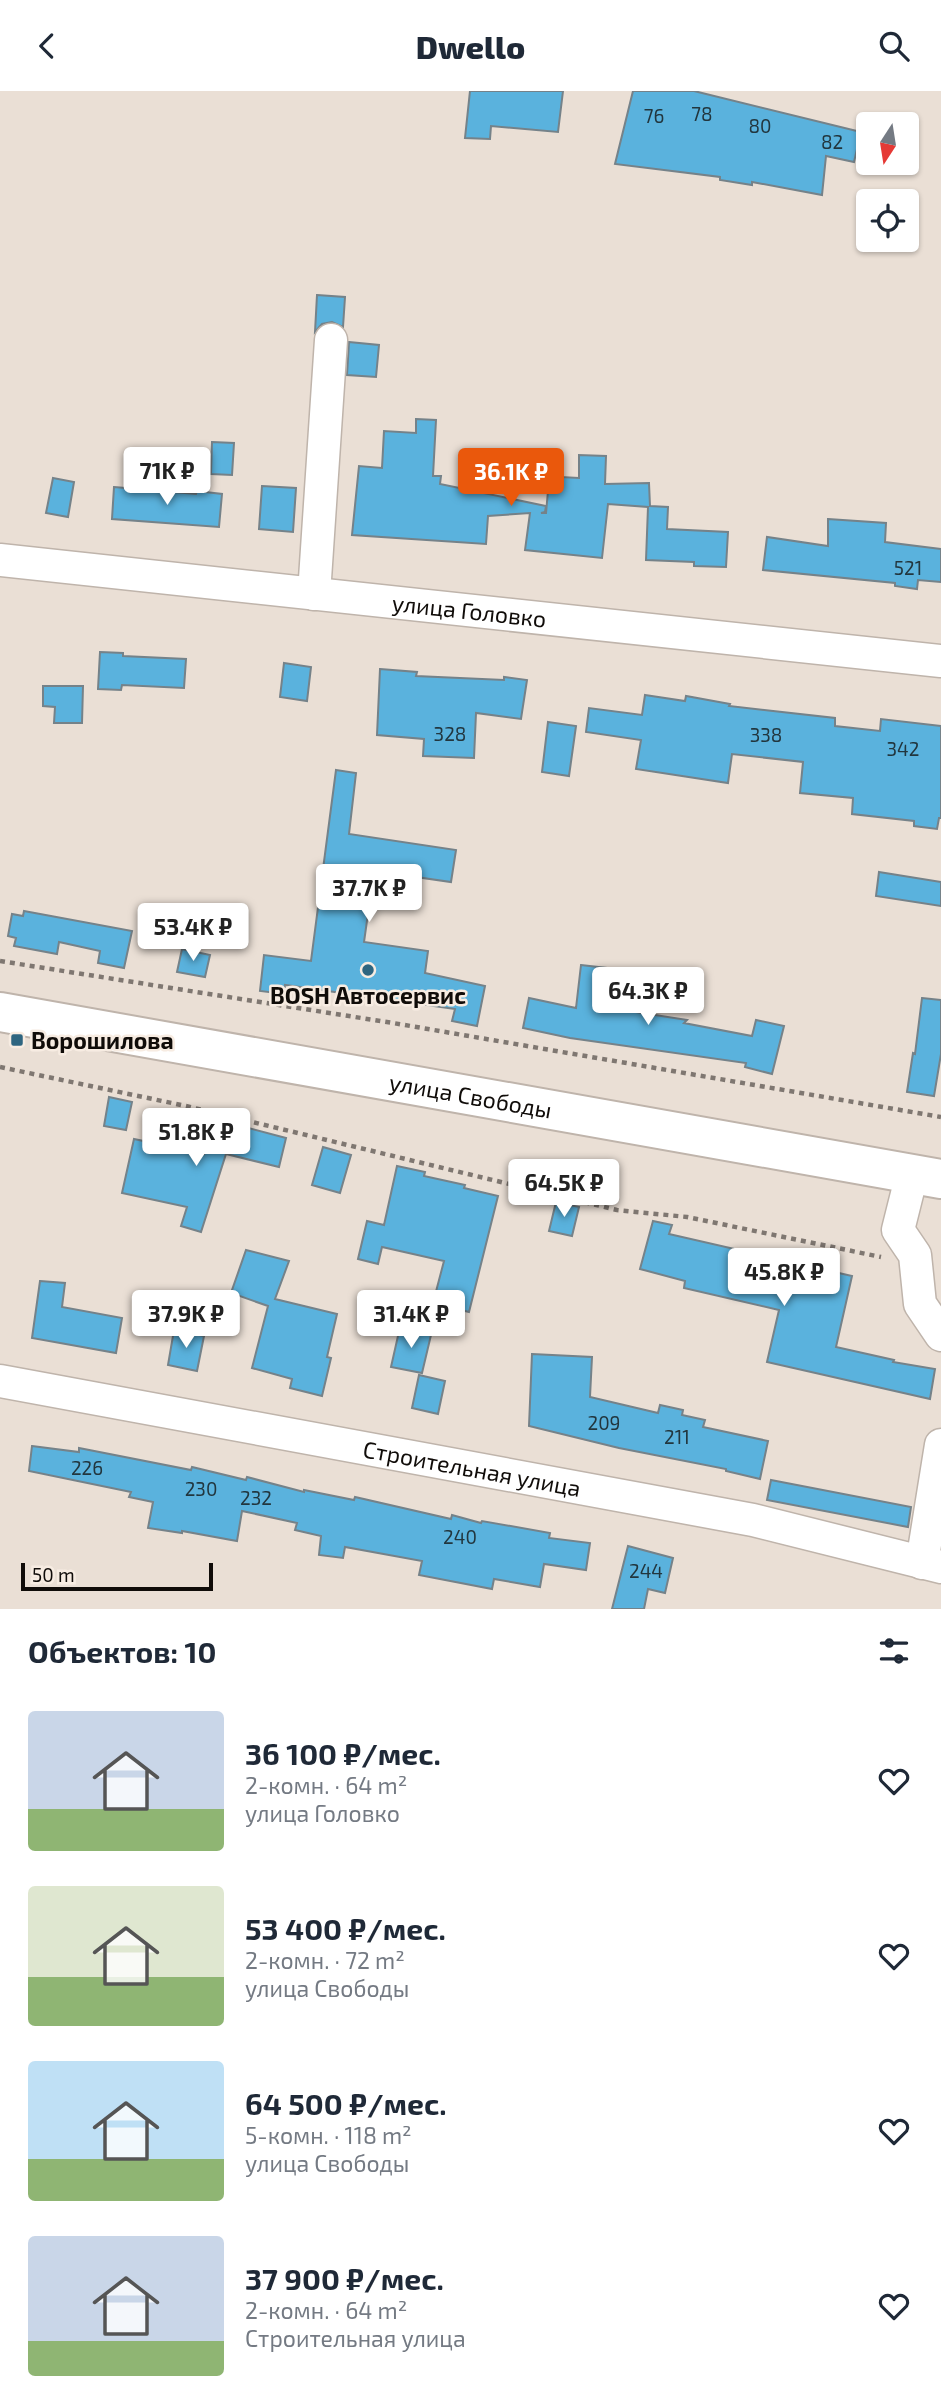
<!DOCTYPE html>
<html lang="ru">
<meta charset="utf-8">
<style>
:root{--surface:#fff;--page:#f6f6f7;--text:#1f2937;--muted:#747a83;--accent:#ea580c}
body{margin:0;font-family:"Exo 2",sans-serif;background:var(--page);color:var(--text);height:100vh;display:flex;flex-direction:column;font-size:26px;white-space:nowrap}
*{box-sizing:border-box;margin:0}
p{font-size:23px;color:var(--muted)}
.icon{flex:none;width:38px;height:38px;fill:none;stroke:currentColor;stroke-width:2;stroke-linecap:round;stroke-linejoin:round}
.map{position:relative;height:1518px;overflow:hidden}
.drawer{display:flex;flex-direction:column;background:var(--surface);flex:1}
.drawer>*{flex:none}
.needle{width:46px;rotate:192deg}
.tools{position:absolute;left:856px;top:21px;display:grid;gap:14px}
.tools a{display:grid;place-items:center;width:63px;height:63px;border-radius:7px;background:var(--surface);box-shadow:0 2px 5px #0004;font-size:35px}
.scale{position:absolute;left:21px;bottom:18px;width:192px;box-sizing:border-box;padding-left:7px;border:4px solid #100c09;border-top:0;font-size:19px;line-height:24px;white-space:nowrap;color:#100c09;-webkit-text-stroke:5px #f7ece2;paint-order:stroke}
.price{position:absolute;translate:-50% -60px;padding:0 16px;border-radius:7px;background:#fff;color:#222;font-size:23px;line-height:46px;filter:drop-shadow(0 2px 4px #0008)}
.price::after{content:'';position:absolute;left:50%;top:42px;width:21px;height:16px;margin-left:-10px;background:inherit;clip-path:polygon(0 0,100% 0,50% 100%)}
.price.selected{background:var(--accent);color:#fff}
ul{padding:0;list-style:none}
li{display:flex;align-items:center;gap:21px;height:175px;padding:0 28px}
li span{display:grid;place-items:center;flex:none;width:196px;height:140px;border-radius:7px;color:#555}
li>.icon{margin-inline-start:auto}
span .icon{width:84px;height:84px;fill:#fffc;stroke-width:1}
li b{font-size:30px}
h2{display:flex;justify-content:space-between;align-items:center;height:84px;padding:0 28px;font-size:30px}
header{display:flex;justify-content:space-between;align-items:center;height:91px;padding:0 28px;background:var(--surface);font-size:32px;font-weight:800}
.map>svg:first-child{display:block}
</style>
<header><svg class="icon" aria-label="back" viewBox="0 0 24 24"><path d="M15 5l-7 7 7 7"/></svg>Dwello<svg class="icon" aria-label="search" viewBox="0 0 24 24"><circle cx="10" cy="10" r="6"/><path d="M15 15l6 6"/></svg></header>
<div class="map">
<svg width="941" height="1518" viewBox="0 0 941 1518">
<rect width="100%" height="100%" fill="#eadfd5"/>
<!-- building -->
<path fill="#5ab2dd" stroke="#758289" stroke-width="2" d="M 470,0 L 563,0 L 558,41 L 491,35 L 490,48 L 465,47 Z
M 633,0 L 694,0 L 861,41 L 854,71 L 826,65 L 822,104 L 752,91 L 752,94 L 720,89 L 720,86 L 615,73 Z
M 317,204 L 345,206 L 343,236 L 332,231 L 322,233 L 315,241 Z
M 349,251 L 379,254 L 376,286 L 347,284 Z
M 416,328 L 436,329 L 433,385 L 441,385 L 440,393 L 546,415 L 545,421 L 541,422 L 546,422 L 548,400 L 560,401 L 561,386 L 579,387 L 579,364 L 606,365 L 605,393 L 649,392 L 650,415 L 668,416 L 667,438 L 728,441 L 726,476 L 694,475 L 694,471 L 646,469 L 648,416 L 608,413 L 602,467 L 525,459 L 530,422 L 488,425 L 486,453 L 352,444 L 359,375 L 382,377 L 384,340 L 416,342 Z
M 212,351 L 234,352 L 232,384 L 211,383 Z
M 53,387 L 74,391 L 68,426 L 46,422 Z
M 262,395 L 296,397 L 293,441 L 259,438 Z
M 114,396 L 196,403 L 197,400 L 222,403 L 219,436 L 112,428 Z
M 828,428 L 886,432 L 885,451 L 941,458 L 941,491 L 918,489 L 917,498 L 895,495 L 895,492 L 763,479 L 767,446 L 828,455 Z
M 100,561 L 123,562 L 123,565 L 186,568 L 184,597 L 122,594 L 121,599 L 98,598 Z
M 284,572 L 311,576 L 307,610 L 280,606 Z
M 380,578 L 417,581 L 416,585 L 504,589 L 504,586 L 527,589 L 521,628 L 476,622 L 474,667 L 423,665 L 424,648 L 377,644 Z
M 43,595 L 83,595 L 82,632 L 54,632 L 55,616 L 43,615 Z
M 645,604 L 685,610 L 686,605 L 730,613 L 729,615 L 835,627 L 835,635 L 880,640 L 881,628 L 941,635 L 941,727 L 939,727 L 937,738 L 914,735 L 914,730 L 852,723 L 853,707 L 800,702 L 803,671 L 732,663 L 728,692 L 636,678 L 641,649 L 586,641 L 589,617 L 642,624 Z
M 548,631 L 576,635 L 569,685 L 542,681 Z
M 336,679 L 356,682 L 349,743 L 456,759 L 451,791 L 374,780 L 364,851 L 428,860 L 425,882 L 485,895 L 477,935 L 452,930 L 455,918 L 285,894 L 284,903 L 260,900 L 264,864 L 311,870 Z
M 879,781 L 941,791 L 941,815 L 876,805 Z
M 24,820 L 132,840 L 124,877 L 98,872 L 100,860 L 59,851 L 57,863 L 14,855 L 16,847 L 8,845 L 12,823 L 23,825 Z
M 182,858 L 210,864 L 205,886 L 177,881 Z
M 581,874 L 615,878 L 610,917 L 687,929 L 684,932 L 752,945 L 756,929 L 784,935 L 772,983 L 745,976 L 746,972 L 570,947 L 523,937 L 529,907 L 576,917 Z
M 922,907 L 941,909 L 941,963 L 934,1005 L 907,1001 L 913,962 L 915,963 Z
M 109,1006 L 132,1011 L 126,1039 L 104,1035 Z
M 214,1028 L 286,1047 L 279,1076 L 226,1063 L 201,1141 L 181,1135 L 187,1116 L 122,1102 L 134,1048 L 204,1063 Z
M 323,1056 L 351,1064 L 340,1102 L 312,1094 Z
M 397,1075 L 425,1081 L 424,1085 L 465,1094 L 464,1097 L 498,1105 L 469,1221 L 433,1212 L 444,1170 L 382,1156 L 378,1173 L 358,1168 L 367,1130 L 384,1134 Z
M 556,1111 L 579,1116 L 572,1145 L 549,1140 Z
M 653,1130 L 672,1134 L 669,1143 L 852,1185 L 836,1256 L 894,1269 L 893,1271 L 935,1278 L 930,1308 L 767,1271 L 779,1219 L 684,1197 L 685,1190 L 640,1178 Z
M 246,1159 L 289,1170 L 275,1208 L 337,1223 L 327,1266 L 331,1267 L 322,1305 L 290,1297 L 292,1288 L 252,1277 L 268,1215 L 231,1202 Z
M 40,1190 L 65,1192 L 62,1216 L 122,1227 L 116,1262 L 32,1247 Z
M 400,1236 L 431,1244 L 422,1282 L 391,1276 Z
M 174,1239 L 204,1245 L 197,1280 L 168,1274 Z
M 532,1263 L 592,1266 L 590,1306 L 658,1322 L 660,1314 L 683,1319 L 682,1324 L 705,1329 L 703,1336 L 768,1350 L 760,1388 L 726,1380 L 726,1378 L 619,1357 L 529,1335 Z
M 419,1284 L 445,1290 L 438,1323 L 412,1317 Z
M 32,1355 L 79,1361 L 79,1357 L 191,1379 L 192,1376 L 246,1389 L 247,1386 L 304,1401 L 304,1399 L 354,1409 L 355,1406 L 451,1428 L 452,1424 L 481,1432 L 482,1430 L 550,1442 L 549,1447 L 590,1452 L 586,1479 L 544,1473 L 540,1496 L 494,1488 L 492,1498 L 419,1484 L 422,1470 L 345,1456 L 343,1467 L 319,1464 L 321,1445 L 295,1439 L 297,1432 L 242,1420 L 237,1450 L 182,1440 L 182,1442 L 148,1437 L 153,1411 L 129,1406 L 131,1401 L 29,1380 Z
M 771,1389 L 911,1416 L 908,1436 L 767,1409 Z
M 628,1455 L 673,1467 L 665,1502 L 648,1498 L 644,1518 L 612,1518 Z"/>
<g fill="none" stroke-linecap="round" stroke-linejoin="round">
<defs>
<g id="minor">
<path id="s1" d="M 0,469 L 941,570"/>
<path d="M 314,503 L 331,249"/>
<path d="M 912,1083 L 898,1139 L 915,1164 L 920,1213 L 941,1244"/>
<path id="s2" d="M 0,1290 L 753,1429 L 941,1476"/>
<path d="M 922,1472 L 941,1354"/>
</g>
<g id="major">
<path id="s3" d="M 0,921 L 941,1088"/>
</g>
</defs>
<!-- minor casing -->
<use href="#minor" stroke="#bfb4ab" stroke-width="35"/>
<!-- major casing -->
<use href="#major" stroke="#bfb4ab" stroke-width="42"/>
<!-- path -->
<path stroke="#7f7771" stroke-width="4.5" stroke-dasharray="5 5" stroke-linecap="butt" d="M 0,870 L 393,932 L 941,1026
M 0,976 L 186,1015 L 617,1119 L 687,1126 L 881,1166"/>
<!-- minor -->
<use href="#minor" stroke="#fff" stroke-width="32"/>
<!-- major -->
<use href="#major" stroke="#fff" stroke-width="38"/>
</g>
<!-- markers -->
<g fill="#2e6580" stroke="#f7ece2" stroke-width="2.5">
<circle cx="368" cy="879" r="7"/>
<rect x="10" y="942" width="14" height="14" rx="3.5"/>
</g>
<g text-anchor="middle" dominant-baseline="central" stroke-width="5" stroke-linejoin="round" paint-order="stroke">
<!-- number labels -->
<g font-size="19" fill="#22363e">
<text x="702" y="22">78</text>
<text x="654" y="24">76</text>
<text x="760" y="34">80</text>
<text x="832" y="50">82</text>
<text x="908" y="476">521</text>
<text x="450" y="642">328</text>
<text x="766" y="643">338</text>
<text x="903" y="657">342</text>
<text x="604" y="1331">209</text>
<text x="677" y="1345">211</text>
<text x="87" y="1376">226</text>
<text x="201" y="1397">230</text>
<text x="256" y="1406">232</text>
<text x="460" y="1445">240</text>
<text x="646" y="1479">244</text>
</g>
<!-- street labels -->
<g font-size="23" fill="#100c09" stroke="#f7ece2">
<text stroke="none"><textPath href="#s1" startOffset="472">улица Головко</textPath></text>
<text stroke="none"><textPath href="#s3" startOffset="478">улица Свободы</textPath></text>
<text stroke="none"><textPath href="#s2" startOffset="480">Строительная улица</textPath></text>
</g>
<!-- poi labels -->
<g font-size="23" font-weight="bold" fill="#100c09" stroke="#f7ece2">
<text x="368" y="904">BOSH Автосервис</text>
<text x="31" y="949" text-anchor="start">Ворошилова</text>
</g>
</g>
</svg>
<div class="tools">
<a><svg class="needle" viewBox="-14 -14 28 28"><path d="M0-13l5 13h-10z" fill="#e53935"/><path d="M0 13l5-13h-10z" fill="#747a83"/></svg></a>
<a><svg class="icon" aria-label="locate" viewBox="0 0 24 24"><circle cx="12" cy="12" r="6"/><path d="M12 2v4M12 18v4M2 12h4M18 12h4"/></svg></a>
</div>
<div class="scale">50 m</div>
<b class="price" style="left:167px;top:416px">71K ₽</b>
<b class="price selected" style="left:511px;top:417px">36.1K ₽</b>
<b class="price" style="left:369px;top:833px">37.7K ₽</b>
<b class="price" style="left:193px;top:872px">53.4K ₽</b>
<b class="price" style="left:648px;top:936px">64.3K ₽</b>
<b class="price" style="left:196px;top:1077px">51.8K ₽</b>
<b class="price" style="left:564px;top:1128px">64.5K ₽</b>
<b class="price" style="left:784px;top:1217px">45.8K ₽</b>
<b class="price" style="left:186px;top:1259px">37.9K ₽</b>
<b class="price" style="left:411px;top:1259px">31.4K ₽</b>
</div>
<section class="drawer">
<h2>Объектов: 10<svg class="icon" aria-label="filters" viewBox="0 0 24 24"><path d="M4 7h16M4 17h16"/><circle cx="9" cy="7" r="2"/><circle cx="15" cy="17" r="2"/></svg></h2>
<ul>
<li><span style="background:linear-gradient(#c9d6e8 70%,#8fb573 0)"><svg class="icon" aria-label="home" viewBox="0 0 24 24"><path d="M3 11l9-7 9 7M6 9v11h12V9"/></svg></span><div><b>36 100 ₽/мес.</b><p>2-комн. · 64 m²</p><p>улица Головко</p></div><svg class="icon" aria-label="heart" viewBox="0 0 24 24"><path d="M12 20l-8-8c-3-5 5-10 8-4 3-6 11-1 8 4z"/></svg></li>
<li><span style="background:linear-gradient(#dfe7d0 65%,#8fb573 0)"><svg class="icon" aria-label="home" viewBox="0 0 24 24"><path d="M3 11l9-7 9 7M6 9v11h12V9"/></svg></span><div><b>53 400 ₽/мес.</b><p>2-комн. · 72 m²</p><p>улица Свободы</p></div><svg class="icon" aria-label="heart" viewBox="0 0 24 24"><path d="M12 20l-8-8c-3-5 5-10 8-4 3-6 11-1 8 4z"/></svg></li>
<li><span style="background:linear-gradient(#bfe0f5 70%,#8fb573 0)"><svg class="icon" aria-label="home" viewBox="0 0 24 24"><path d="M3 11l9-7 9 7M6 9v11h12V9"/></svg></span><div><b>64 500 ₽/мес.</b><p>5-комн. · 118 m²</p><p>улица Свободы</p></div><svg class="icon" aria-label="heart" viewBox="0 0 24 24"><path d="M12 20l-8-8c-3-5 5-10 8-4 3-6 11-1 8 4z"/></svg></li>
<li><span style="background:linear-gradient(#c9d6e8 75%,#8fb573 0)"><svg class="icon" aria-label="home" viewBox="0 0 24 24"><path d="M3 11l9-7 9 7M6 9v11h12V9"/></svg></span><div><b>37 900 ₽/мес.</b><p>2-комн. · 64 m²</p><p>Строительная улица</p></div><svg class="icon" aria-label="heart" viewBox="0 0 24 24"><path d="M12 20l-8-8c-3-5 5-10 8-4 3-6 11-1 8 4z"/></svg></li>
</ul>
</section>
